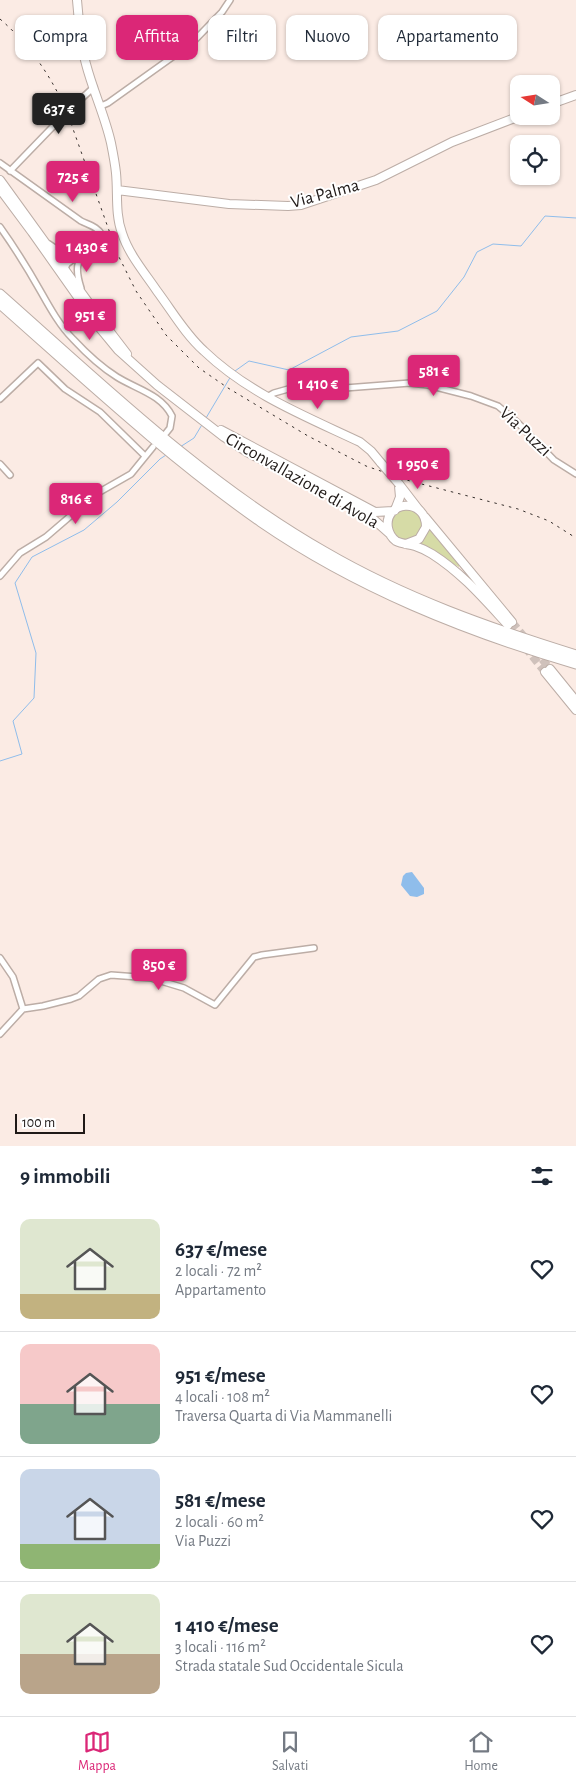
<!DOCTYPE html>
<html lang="it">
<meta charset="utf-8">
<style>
:root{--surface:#fff;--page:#f6f6f7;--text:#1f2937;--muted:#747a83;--line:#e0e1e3;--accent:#db2777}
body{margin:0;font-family:"Alegreya Sans",sans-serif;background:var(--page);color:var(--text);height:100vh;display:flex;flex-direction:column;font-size:19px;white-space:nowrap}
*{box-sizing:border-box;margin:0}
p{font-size:16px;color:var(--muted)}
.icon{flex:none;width:28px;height:28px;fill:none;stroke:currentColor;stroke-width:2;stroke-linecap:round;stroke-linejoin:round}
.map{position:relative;height:1146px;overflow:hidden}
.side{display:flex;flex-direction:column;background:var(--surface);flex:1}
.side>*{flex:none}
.hud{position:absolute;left:15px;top:15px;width:546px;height:45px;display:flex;gap:10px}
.needle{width:32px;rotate:282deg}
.tools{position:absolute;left:510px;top:75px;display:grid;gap:10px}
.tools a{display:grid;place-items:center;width:50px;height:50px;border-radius:10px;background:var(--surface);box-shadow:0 1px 4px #0004;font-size:25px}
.scale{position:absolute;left:15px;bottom:12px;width:70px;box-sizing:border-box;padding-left:5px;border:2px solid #1f1917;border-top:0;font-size:14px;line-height:18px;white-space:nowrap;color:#1f1917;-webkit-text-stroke:4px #fff;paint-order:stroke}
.price{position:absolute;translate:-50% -42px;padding:0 11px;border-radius:5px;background:var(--accent);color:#fff;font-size:16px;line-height:32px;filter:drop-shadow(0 1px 2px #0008)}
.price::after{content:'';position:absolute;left:50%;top:30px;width:15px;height:11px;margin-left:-8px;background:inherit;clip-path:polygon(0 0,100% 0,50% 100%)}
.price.selected{background:#222;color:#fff}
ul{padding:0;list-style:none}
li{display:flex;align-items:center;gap:15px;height:125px;padding:0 20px}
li+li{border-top:1px solid var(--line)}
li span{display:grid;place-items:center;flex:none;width:140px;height:100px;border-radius:10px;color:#555}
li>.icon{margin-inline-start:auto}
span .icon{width:60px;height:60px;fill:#fffc;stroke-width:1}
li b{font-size:21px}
h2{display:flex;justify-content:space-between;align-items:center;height:60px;padding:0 20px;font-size:21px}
.chip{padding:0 18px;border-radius:10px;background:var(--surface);box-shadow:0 1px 4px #0004;font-size:18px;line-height:45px}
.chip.selected{background:var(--accent);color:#fff}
.tabs{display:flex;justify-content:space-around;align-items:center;height:70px;border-top:1px solid var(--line);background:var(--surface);font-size:14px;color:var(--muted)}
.tabs a{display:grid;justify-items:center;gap:2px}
.tabs .selected{color:var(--accent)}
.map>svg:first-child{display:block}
</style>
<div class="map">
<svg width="576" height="1146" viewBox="0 0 576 1146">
<rect width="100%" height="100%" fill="#fbebe4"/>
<!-- green -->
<path fill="#d6dba6" d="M390 524a16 16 0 1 1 32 0a16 16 0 1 1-32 0Z
M 428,527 L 459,564 L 459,567 L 418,544 L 425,537 Z"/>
<!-- water -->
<path fill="#8fbdeb" d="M 412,872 L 424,888 L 424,894 L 417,897 L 410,896 L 401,885 L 403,876 L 406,873 Z"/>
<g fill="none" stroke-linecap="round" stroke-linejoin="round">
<!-- stream -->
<path stroke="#8fbdeb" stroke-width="1" d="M 235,371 L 249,361 L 289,370 L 351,337 L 398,331 L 437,311 L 464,277 L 477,252 L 493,244 L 521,246 L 545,216 L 576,218
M 206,418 L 231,376
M 180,447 L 194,438 L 203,423
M 0,761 L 22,754 L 13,721 L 34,698 L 36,653 L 15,583 L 32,557 L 84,530 L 117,502 L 160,459 L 166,455"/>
<!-- primary-tunnel -->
<path stroke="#cfc1bb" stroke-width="8" stroke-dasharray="8 4" stroke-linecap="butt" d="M 512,622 L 550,669
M 525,647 L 545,672"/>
<defs>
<path id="street" d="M 101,106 L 108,103 L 192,43 L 222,12 L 230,0
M 0,163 L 81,221 C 89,225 98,227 102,235 L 101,239 C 83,258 71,257 81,288
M 10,171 L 67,112 L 94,87
M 0,227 C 15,248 28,269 41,292 C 50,308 60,326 73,339 C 86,353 101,367 117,377 C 136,389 161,394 172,416 L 170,428 L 166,433
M 49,244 C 61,253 70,254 85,250
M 64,271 L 67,264 L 81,253
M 267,397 L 274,393 L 306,384 L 345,388 L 410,383 L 428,385 L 471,396 L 498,406 L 517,422 L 554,460 L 576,474
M 0,399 L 38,363 L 65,389 L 100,412 L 145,456
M 0,464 L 10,475
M 0,576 L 20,553 L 46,537 L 96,494 L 131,474 L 153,447
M 0,958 L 13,977 L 23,1009
M 0,1034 L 23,1009 L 43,1006 L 71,999 L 79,996 L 99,979 L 111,975 L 151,978 L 184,988 L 215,1005 L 254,957 L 262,955 L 314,948"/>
<path id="secondary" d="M 77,0 C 79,21 80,43 86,64 C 93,91 105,116 111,143 C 113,153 115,163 116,173 C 118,193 115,214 122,233 C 129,255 145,273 157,291 C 172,311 185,334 204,351 C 249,394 305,416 360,442 L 371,451 L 381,463
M 551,104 L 576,95
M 117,190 L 229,204 L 288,206 L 301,205 L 376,180 L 452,142 L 520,116
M 399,484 L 419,510
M 395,510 L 400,497 L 399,486"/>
<path id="primary" d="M 0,180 L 104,324 L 127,354
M 0,189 L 32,232 L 99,327 L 118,350 L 157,385 L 224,437 L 247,452 L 372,518 L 390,534
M 221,430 L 375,512 L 393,511
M 425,517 L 512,622
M 406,544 L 419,539 L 426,527 C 426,496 383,501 388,528 C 389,533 392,538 396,541 C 402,544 409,544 415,546 C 421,548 427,551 432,554 C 462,573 484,599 508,625
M 550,669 L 576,701
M 545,672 L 576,710"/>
<path id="highway" d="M 0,294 C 104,386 204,483 325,552 C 404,598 489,628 576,655
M 0,304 C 85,379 168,457 261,522 C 357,588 465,631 576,664"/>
</defs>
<!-- street casing -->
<use href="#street" stroke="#bcada6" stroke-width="8"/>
<!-- secondary casing -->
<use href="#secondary" stroke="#bcada6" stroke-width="10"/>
<!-- primary casing -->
<use href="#primary" stroke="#bcada6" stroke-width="10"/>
<!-- highway casing -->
<use href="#highway" stroke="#bcada6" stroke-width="11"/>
<!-- street -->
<use href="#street" stroke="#fff" stroke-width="5"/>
<!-- secondary -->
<use href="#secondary" stroke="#fff" stroke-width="8"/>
<!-- primary -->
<use href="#primary" stroke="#fff" stroke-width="8"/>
<!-- highway -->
<use href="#highway" stroke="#fff" stroke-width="9"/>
<!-- rail -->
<path stroke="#362f2c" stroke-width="1" stroke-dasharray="2.5 5" stroke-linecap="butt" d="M 0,19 C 30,45 51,76 67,112 L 117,253 L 136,291 L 166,335 L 199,368 L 228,388 L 308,436 L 366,466 L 410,481 L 518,509 L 549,521 L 576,538"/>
<defs>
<path id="secondary-bridge" d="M 381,463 L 399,484"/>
</defs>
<!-- secondary-bridge casing -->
<use href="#secondary-bridge" stroke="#bcada6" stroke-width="10" stroke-linecap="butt"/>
<!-- secondary-bridge -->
<use href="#secondary-bridge" stroke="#fff" stroke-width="8"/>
</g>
<g text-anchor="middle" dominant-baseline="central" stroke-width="4" stroke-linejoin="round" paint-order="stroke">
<!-- street labels -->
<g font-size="18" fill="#1f1917" stroke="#fff">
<text transform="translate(325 194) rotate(-15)">Via Palma</text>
<text transform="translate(525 432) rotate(43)">Via Puzzi</text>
<text transform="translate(302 481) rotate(30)">Circonvallazione di Avola</text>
</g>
</g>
</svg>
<div class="tools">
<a><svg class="needle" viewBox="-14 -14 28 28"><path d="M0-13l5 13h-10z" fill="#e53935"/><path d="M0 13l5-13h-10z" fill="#747a83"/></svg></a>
<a><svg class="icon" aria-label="locate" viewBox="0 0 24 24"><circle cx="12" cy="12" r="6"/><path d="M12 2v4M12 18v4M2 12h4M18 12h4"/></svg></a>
</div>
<div class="scale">100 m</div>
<b class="price selected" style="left:59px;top:135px">637 €</b>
<b class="price" style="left:73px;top:203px">725 €</b>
<b class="price" style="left:87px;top:273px">1 430 €</b>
<b class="price" style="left:90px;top:341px">951 €</b>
<b class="price" style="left:434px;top:397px">581 €</b>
<b class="price" style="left:318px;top:410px">1 410 €</b>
<b class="price" style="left:418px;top:490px">1 950 €</b>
<b class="price" style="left:76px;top:525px">816 €</b>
<b class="price" style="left:159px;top:991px">850 €</b>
<div class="hud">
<a class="chip">Compra</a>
<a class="chip selected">Affitta</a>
<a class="chip">Filtri</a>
<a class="chip">Nuovo</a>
<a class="chip">Appartamento</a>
</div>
</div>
<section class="side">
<h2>9 immobili<svg class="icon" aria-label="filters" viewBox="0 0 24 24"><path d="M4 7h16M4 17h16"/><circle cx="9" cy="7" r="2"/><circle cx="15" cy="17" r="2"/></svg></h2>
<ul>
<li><span style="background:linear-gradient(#dfe7d0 75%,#c2b280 0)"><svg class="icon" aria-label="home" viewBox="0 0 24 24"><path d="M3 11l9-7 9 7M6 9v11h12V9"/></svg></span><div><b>637 €/mese</b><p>2 locali · 72 m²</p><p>Appartamento</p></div><svg class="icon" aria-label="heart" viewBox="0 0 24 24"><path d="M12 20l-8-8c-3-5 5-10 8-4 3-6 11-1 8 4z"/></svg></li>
<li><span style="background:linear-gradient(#f6c9c9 60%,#7fa58c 0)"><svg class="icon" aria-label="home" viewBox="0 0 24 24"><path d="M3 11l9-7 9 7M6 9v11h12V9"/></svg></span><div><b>951 €/mese</b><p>4 locali · 108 m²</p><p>Traversa Quarta di Via Mammanelli</p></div><svg class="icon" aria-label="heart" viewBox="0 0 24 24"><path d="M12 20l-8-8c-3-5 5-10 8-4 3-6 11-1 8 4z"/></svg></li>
<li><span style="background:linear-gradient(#c9d6e8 75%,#8fb573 0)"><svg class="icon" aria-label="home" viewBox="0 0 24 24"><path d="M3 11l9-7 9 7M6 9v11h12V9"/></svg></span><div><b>581 €/mese</b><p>2 locali · 60 m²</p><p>Via Puzzi</p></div><svg class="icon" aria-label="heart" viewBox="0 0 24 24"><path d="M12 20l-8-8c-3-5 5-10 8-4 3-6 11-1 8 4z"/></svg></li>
<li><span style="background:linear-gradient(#dfe7d0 60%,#b9a48a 0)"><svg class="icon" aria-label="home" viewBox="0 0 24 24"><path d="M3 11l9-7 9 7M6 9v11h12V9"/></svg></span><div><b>1 410 €/mese</b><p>3 locali · 116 m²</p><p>Strada statale Sud Occidentale Sicula</p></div><svg class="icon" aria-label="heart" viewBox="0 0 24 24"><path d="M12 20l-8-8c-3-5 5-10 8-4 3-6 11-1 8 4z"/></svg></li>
</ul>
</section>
<nav class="tabs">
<a class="selected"><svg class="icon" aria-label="map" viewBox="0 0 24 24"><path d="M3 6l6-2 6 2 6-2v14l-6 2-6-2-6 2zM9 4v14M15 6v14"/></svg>Mappa</a>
<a><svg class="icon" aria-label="saved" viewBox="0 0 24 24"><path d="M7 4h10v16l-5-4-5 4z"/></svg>Salvati</a>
<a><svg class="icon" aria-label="home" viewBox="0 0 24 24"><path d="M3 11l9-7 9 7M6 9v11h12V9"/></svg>Home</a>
</nav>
